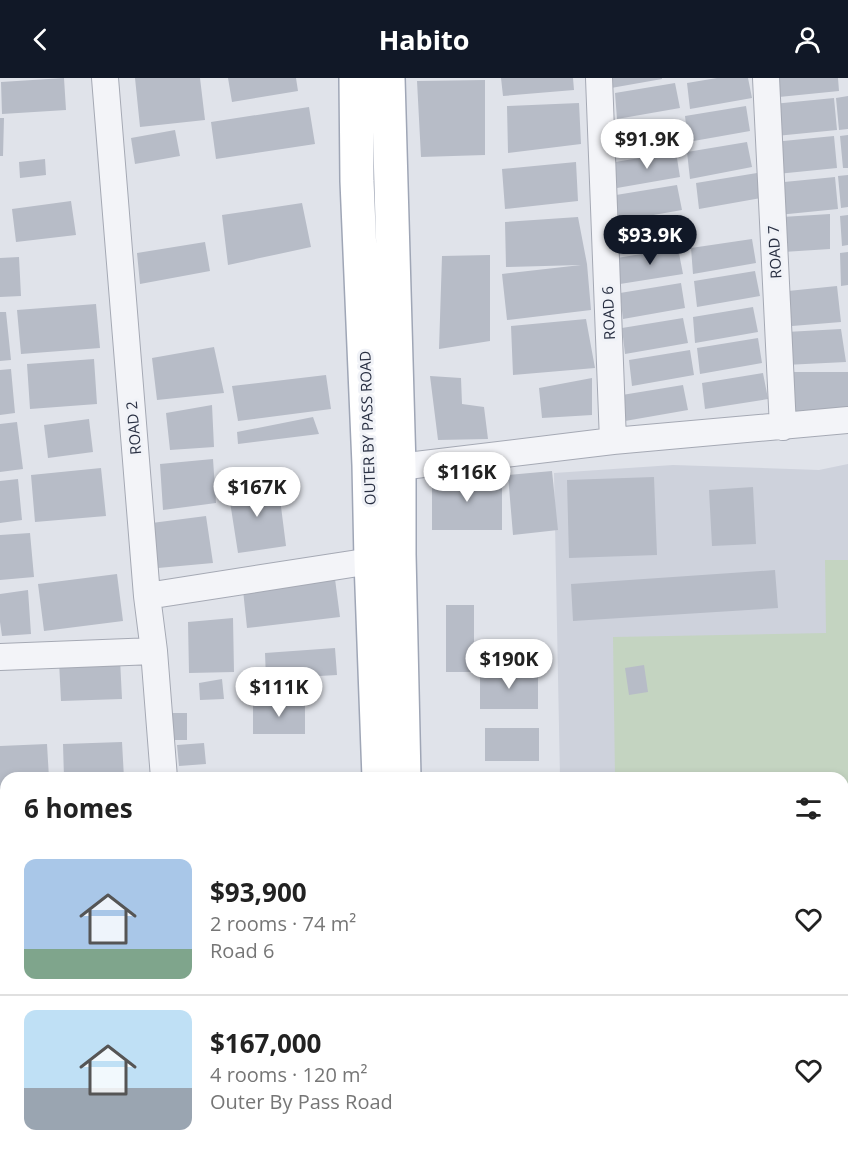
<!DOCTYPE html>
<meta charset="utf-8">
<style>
:root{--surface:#fff;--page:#f6f6f6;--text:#222;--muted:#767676;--line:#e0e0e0;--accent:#111827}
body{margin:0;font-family:"Open Sans",sans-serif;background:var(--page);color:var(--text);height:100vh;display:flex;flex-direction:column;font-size:22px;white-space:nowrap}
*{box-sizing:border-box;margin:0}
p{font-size:20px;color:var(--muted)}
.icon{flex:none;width:33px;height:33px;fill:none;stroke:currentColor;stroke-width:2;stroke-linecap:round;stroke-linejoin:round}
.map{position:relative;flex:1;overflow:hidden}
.panel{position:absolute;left:0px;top:694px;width:849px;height:386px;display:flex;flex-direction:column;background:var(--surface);border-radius:18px 18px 0 0;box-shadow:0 3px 9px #0003}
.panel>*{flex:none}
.price{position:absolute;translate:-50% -51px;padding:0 14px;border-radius:21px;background:#fff;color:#222;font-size:20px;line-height:39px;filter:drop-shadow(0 2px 3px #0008)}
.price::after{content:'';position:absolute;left:50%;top:36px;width:18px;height:14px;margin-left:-9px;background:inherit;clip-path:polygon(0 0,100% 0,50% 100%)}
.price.on{background:var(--accent);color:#fff}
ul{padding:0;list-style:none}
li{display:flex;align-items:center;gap:18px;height:150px;padding:0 24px}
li+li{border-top:2px solid var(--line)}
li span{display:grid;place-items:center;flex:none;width:168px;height:120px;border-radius:12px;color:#555}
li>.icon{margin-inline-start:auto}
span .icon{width:72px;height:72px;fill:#fffc;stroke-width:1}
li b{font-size:26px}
h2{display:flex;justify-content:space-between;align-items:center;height:72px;padding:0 24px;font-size:26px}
header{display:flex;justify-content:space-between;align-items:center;height:78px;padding:0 24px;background:var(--accent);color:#fff;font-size:27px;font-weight:700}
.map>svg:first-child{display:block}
</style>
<header><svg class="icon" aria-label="back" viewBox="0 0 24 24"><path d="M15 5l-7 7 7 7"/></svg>Habito<svg class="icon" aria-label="person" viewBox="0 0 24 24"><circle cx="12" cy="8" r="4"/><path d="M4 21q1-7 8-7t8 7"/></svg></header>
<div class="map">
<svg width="848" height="1079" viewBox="0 0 848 1079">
<rect width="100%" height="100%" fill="#e0e3ea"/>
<!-- built -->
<path fill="#ced2dc" d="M 848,386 L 848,1079 L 598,1079 L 598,1074 L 843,1074 L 843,700 L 560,700 L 554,395 L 673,387 L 819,392 Z"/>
<!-- green -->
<path fill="#c4d4c1" d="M 825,482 L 848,482 L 848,826 L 843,826 L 843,700 L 615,700 L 613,559 L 826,555 Z"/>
<!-- building -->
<path fill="#b7bcc7" d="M 64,0 L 66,32 L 2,36 L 1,4 Z
M 135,0 L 200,0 L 205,42 L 140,49 Z
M 228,0 L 296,0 L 298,13 L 232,24 Z
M 501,0 L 573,0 L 574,12 L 503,18 Z
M 610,0 L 662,0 L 662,1 L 611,10 Z
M 717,0 L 748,0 L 752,20 L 690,31 L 687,5 Z
M 777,0 L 838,0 L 839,13 L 779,19 Z
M 485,2 L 485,77 L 421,79 L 417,3 Z
M 675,5 L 680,30 L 617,41 L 615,15 Z
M 848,18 L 848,51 L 839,52 L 836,20 Z
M 834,20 L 837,52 L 776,58 L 773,26 Z
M 579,25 L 581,66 L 508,75 L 507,28 Z
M 746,28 L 750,53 L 688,64 L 685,38 Z
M 309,29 L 315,66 L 216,81 L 211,44 Z
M 0,40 L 4,40 L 3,78 L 0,78 Z
M 678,41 L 682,66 L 619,77 L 617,51 Z
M 175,52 L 180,78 L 135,86 L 131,60 Z
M 848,57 L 848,90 L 843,90 L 840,58 Z
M 834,58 L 837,90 L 777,96 L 773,64 Z
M 747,64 L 752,89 L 690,101 L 687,74 Z
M 676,74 L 680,99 L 617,110 L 615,84 Z
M 45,81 L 46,97 L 20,100 L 19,84 Z
M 576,84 L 578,123 L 505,131 L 502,91 Z
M 757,95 L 761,120 L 699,131 L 696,105 Z
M 848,97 L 848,129 L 841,130 L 838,98 Z
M 835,99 L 838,131 L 778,137 L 774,105 Z
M 677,107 L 682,132 L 619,143 L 616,117 Z
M 71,123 L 76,157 L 16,164 L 12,131 Z
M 302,125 L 311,169 L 228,187 L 222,137 Z
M 830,136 L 830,171 L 783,174 L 782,139 Z
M 848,137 L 848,167 L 842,168 L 840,138 Z
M 578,139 L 587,186 L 591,232 L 507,242 L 502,196 L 581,187 L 506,189 L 505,144 Z
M 681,140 L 685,165 L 623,175 L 620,150 Z
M 752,161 L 756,185 L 693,196 L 691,170 Z
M 205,164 L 210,193 L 140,206 L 137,175 Z
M 678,170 L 683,196 L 620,206 L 617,180 Z
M 848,174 L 848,207 L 841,208 L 840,175 Z
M 490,177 L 490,263 L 439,271 L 442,178 Z
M 19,179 L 21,218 L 0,219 L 0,180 Z
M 755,193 L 760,218 L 697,229 L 694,203 Z
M 681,205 L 685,230 L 623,241 L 620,215 Z
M 837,208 L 841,244 L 792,248 L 788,213 Z
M 96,226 L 100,270 L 21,276 L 17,232 Z
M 753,229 L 758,254 L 695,265 L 693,239 Z
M 0,234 L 6,234 L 11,282 L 0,283 Z
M 683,240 L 688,265 L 625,276 L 622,250 Z
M 586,241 L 595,290 L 513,297 L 511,248 Z
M 841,251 L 846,284 L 785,287 L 786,254 Z
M 758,260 L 762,285 L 700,296 L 697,270 Z
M 214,269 L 224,315 L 157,322 L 152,280 Z
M 690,272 L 694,297 L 632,308 L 629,282 Z
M 94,281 L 97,326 L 30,331 L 27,286 Z
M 11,291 L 15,335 L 0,337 L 0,292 Z
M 793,294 L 848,294 L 848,335 L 793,338 Z
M 763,295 L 768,321 L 705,331 L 702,305 Z
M 326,297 L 331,331 L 238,343 L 232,308 Z
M 430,298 L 461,300 L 462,326 L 484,329 L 488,361 L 438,362 Z
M 592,300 L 592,337 L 542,340 L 539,310 Z
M 683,307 L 688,332 L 625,343 L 622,317 Z
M 212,327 L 214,369 L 170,372 L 166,335 Z
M 313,339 L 319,356 L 238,366 L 237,354 Z
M 89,341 L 93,374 L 48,380 L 44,347 Z
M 17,344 L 23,391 L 0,394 L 0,346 Z
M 213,381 L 216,425 L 163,432 L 160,386 Z
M 101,390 L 106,438 L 35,444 L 31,397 Z
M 552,393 L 558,452 L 513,457 L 508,397 Z
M 432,398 L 502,398 L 502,452 L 432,452 Z
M 654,399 L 657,477 L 569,480 L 567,402 Z
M 18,401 L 22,442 L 0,445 L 0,403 Z
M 278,405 L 286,468 L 238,475 L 228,411 Z
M 753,409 L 756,466 L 712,468 L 709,412 Z
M 206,438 L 213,485 L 147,491 L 144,446 Z
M 30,455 L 34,499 L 0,502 L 0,457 Z
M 775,492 L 778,530 L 573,543 L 571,506 Z
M 117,496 L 123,543 L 44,553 L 38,506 Z
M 335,501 L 340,539 L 247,550 L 243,512 Z
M 28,512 L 31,556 L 2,558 L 0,544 L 0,516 Z
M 446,527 L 474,527 L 474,594 L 446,594 Z
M 233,540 L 234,594 L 189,595 L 188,544 Z
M 335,570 L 337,597 L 266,601 L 265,575 Z
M 120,581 L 122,621 L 61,623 L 59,583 Z
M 644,587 L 648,614 L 629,617 L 625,590 Z
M 480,593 L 538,593 L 538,631 L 480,631 Z
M 222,601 L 224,621 L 200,622 L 199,605 Z
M 253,624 L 305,625 L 305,656 L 253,656 Z
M 158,635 L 187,635 L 187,662 L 165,662 Z
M 485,650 L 539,650 L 539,683 L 485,683 Z
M 122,664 L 124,700 L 64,700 L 63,666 Z
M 204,665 L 206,686 L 179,688 L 177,667 Z
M 47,666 L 49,700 L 6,700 L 6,712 L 0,713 L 0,668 Z
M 0,721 L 6,721 L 6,764 L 0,764 Z
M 0,833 L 6,833 L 6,879 L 0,879 Z
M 14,1074 L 93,1074 L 93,1079 L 15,1079 Z
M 106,1074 L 151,1074 L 151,1079 L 106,1079 Z
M 545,1074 L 573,1074 L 572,1079 L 545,1079 Z
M 626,1074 L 655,1074 L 655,1079 L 626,1079 Z
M 764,1074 L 817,1074 L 817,1079 L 765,1079 Z"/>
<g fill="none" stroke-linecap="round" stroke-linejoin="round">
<defs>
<path id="minor" d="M 105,0 L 147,518 L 154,573 L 164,700
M 599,0 L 613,363
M 766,0 L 783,349
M 399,389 L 613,363 L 848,342
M 147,518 L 371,483
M 0,579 L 154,573
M 0,1001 L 6,1070
M 195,1074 L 195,1079"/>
<path id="major" d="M 356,0 L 357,103 L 369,387 L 371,483 L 379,700
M 388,0 L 399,389 L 399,476 L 404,700
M 389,1074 L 389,1079
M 413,1074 L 413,1079"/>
</defs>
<!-- minor casing -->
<use href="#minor" stroke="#a5a9b4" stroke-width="28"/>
<!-- major casing -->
<use href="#major" stroke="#9fa6b6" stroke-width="36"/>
<!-- minor -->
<use href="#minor" stroke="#f3f4f8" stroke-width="26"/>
<!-- major -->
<use href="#major" stroke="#fff" stroke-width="33"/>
</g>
<g text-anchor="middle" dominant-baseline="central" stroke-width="6" stroke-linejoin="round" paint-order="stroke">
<!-- street labels -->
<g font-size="15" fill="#282f42" stroke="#f0f2f7">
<text transform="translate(774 174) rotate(-93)">ROAD 7</text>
<text transform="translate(608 235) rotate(-92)">ROAD 6</text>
<text transform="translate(133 350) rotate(-95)">ROAD 2</text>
<text transform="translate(367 350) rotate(-92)">OUTER BY PASS ROAD</text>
</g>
</g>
</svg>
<b class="price" style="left:647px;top:92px">$91.9K</b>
<b class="price on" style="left:650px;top:188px">$93.9K</b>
<b class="price" style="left:467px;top:425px">$116K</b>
<b class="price" style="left:257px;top:440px">$167K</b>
<b class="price" style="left:509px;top:612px">$190K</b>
<b class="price" style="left:279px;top:640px">$111K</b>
<section class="panel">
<h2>6 homes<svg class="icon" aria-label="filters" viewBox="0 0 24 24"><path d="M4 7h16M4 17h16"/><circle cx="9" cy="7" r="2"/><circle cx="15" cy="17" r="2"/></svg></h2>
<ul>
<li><span style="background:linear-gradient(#a9c7e8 75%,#7fa58c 0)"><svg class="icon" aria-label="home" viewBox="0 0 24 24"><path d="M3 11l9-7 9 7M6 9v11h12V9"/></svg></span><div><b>$93,900</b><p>2 rooms · 74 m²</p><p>Road 6</p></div><svg class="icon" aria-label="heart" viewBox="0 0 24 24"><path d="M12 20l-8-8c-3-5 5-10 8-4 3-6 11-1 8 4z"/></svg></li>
<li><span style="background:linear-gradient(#bfe0f5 65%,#9aa5b1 0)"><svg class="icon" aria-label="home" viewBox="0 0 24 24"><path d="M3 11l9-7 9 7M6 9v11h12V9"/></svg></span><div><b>$167,000</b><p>4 rooms · 120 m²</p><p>Outer By Pass Road</p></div><svg class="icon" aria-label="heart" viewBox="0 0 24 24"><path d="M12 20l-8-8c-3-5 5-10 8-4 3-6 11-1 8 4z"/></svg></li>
</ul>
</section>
</div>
